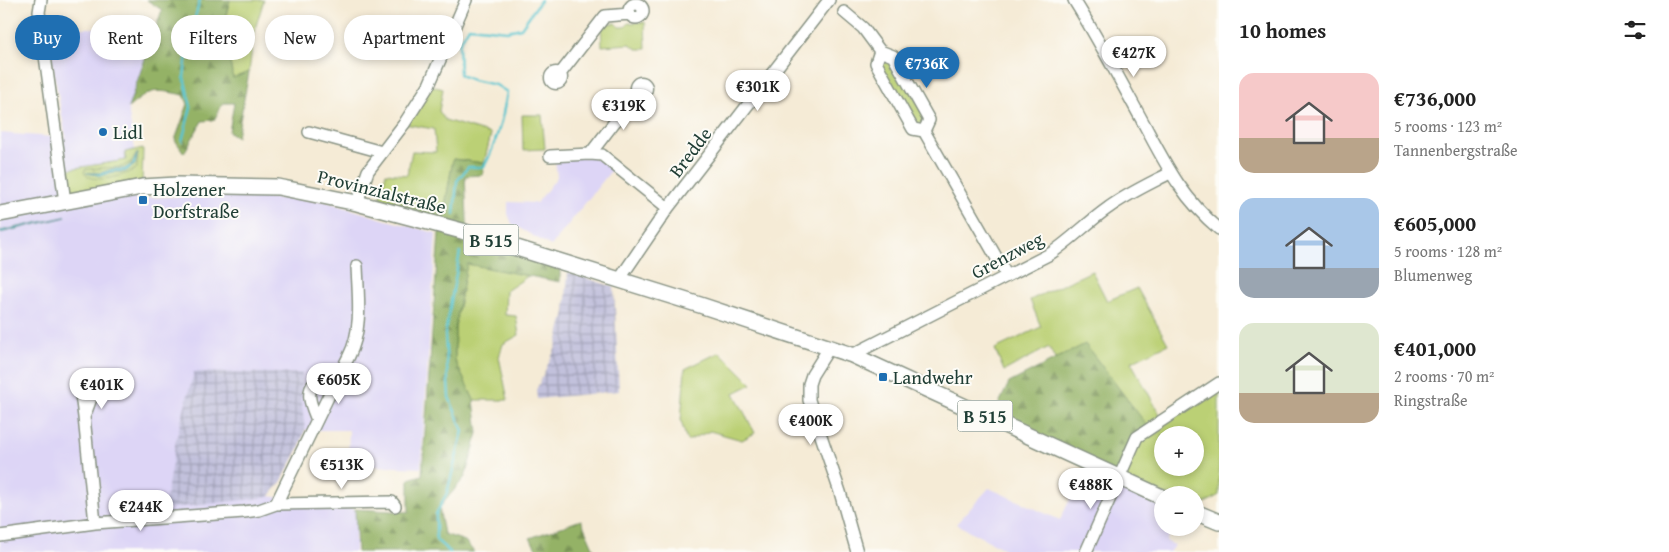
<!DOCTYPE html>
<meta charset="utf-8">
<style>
:root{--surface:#fff;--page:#f6f6f6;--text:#222;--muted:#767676;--accent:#1f6fb2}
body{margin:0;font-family:"Gentium Book Plus",serif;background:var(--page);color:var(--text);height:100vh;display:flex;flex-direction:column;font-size:19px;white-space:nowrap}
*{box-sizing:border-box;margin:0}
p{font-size:16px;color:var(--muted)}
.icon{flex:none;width:28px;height:28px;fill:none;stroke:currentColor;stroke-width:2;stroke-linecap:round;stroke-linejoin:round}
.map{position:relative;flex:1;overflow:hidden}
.drawer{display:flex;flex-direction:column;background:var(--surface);width:450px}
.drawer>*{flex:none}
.hud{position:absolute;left:15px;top:15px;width:475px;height:45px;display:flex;gap:10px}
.fabs{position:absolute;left:1154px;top:426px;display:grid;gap:10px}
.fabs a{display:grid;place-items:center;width:50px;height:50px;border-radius:50%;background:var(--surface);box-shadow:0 2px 8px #0003;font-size:25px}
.price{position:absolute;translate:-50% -42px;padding:0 11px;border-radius:18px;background:#fff;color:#222;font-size:16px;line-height:32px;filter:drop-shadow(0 1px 2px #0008)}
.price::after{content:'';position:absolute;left:50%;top:30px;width:15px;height:11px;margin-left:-8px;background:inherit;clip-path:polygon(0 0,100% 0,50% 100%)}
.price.selected{background:var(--accent);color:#fff}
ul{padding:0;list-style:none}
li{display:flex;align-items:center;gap:15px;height:125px;padding:0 20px}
li span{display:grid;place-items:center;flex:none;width:140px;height:100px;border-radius:15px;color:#555}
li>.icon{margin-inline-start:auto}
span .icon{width:60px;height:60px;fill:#fffc;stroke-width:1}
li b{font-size:21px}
h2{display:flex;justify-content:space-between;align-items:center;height:60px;padding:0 20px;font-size:21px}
.pill{padding:0 18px;border-radius:22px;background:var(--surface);box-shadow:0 2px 8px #0003;font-size:18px;line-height:45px}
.pill.selected{background:var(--accent);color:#fff}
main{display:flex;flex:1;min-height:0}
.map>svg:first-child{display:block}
</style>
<main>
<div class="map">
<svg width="1219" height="552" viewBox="0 0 1219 552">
<defs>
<pattern id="industrial-grid" width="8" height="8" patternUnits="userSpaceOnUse" patternTransform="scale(1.25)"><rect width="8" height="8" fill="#c2c1dc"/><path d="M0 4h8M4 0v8" fill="none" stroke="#9d9eb3"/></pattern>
<pattern id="forest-firs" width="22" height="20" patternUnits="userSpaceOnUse" patternTransform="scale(1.25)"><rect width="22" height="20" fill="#94b266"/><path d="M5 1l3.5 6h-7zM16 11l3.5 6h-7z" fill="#789255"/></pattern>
<pattern id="wetland-marsh" width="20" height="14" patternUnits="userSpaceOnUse" patternTransform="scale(1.25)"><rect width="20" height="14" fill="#bbd074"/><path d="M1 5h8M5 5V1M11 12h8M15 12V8" fill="none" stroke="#97aa60"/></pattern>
<pattern id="water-rules" width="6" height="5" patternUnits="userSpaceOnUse" patternTransform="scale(1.25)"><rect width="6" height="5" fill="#58c5cf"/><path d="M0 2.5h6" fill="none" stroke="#48a1a9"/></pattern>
</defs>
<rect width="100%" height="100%" fill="#fdfcf7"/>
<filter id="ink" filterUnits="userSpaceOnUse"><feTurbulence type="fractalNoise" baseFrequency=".02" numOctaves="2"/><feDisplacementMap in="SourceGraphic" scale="10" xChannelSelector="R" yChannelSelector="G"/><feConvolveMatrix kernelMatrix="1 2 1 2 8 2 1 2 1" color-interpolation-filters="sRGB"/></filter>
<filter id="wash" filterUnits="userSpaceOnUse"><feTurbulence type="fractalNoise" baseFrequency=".0096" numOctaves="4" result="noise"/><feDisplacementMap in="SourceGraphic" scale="20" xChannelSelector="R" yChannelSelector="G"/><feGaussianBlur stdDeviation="1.12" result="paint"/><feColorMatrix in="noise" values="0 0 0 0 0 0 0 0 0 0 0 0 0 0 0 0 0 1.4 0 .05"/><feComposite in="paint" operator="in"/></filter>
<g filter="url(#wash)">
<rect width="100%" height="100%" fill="#f5ebd6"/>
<!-- built -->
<path fill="#ddd5f6" d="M 46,28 L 155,28 L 128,108 L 143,198 L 227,195 L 324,201 L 386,220 L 436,233 L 421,468 L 348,465 L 349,430 L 305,430 L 299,448 L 281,482 L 269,496 L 355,509 L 355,552 L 0,552 L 0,133 L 66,138 Z
M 590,156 L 614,167 L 551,246 L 512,224 L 508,214 L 508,202 L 537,203 L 557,177 L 555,158 Z
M 1084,470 L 1162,505 L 1162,528 L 1173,528 L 1166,541 L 1175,545 L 1169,552 L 1010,552 L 956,524 L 989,488 L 1060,520 Z"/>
<!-- industrial -->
<path fill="url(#industrial-grid)" d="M 568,272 L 614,287 L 619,391 L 537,399 L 536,390 L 556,347 L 565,312 Z
M 194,372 L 302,373 L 301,399 L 305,430 L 299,448 L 281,482 L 269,497 L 164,509 L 176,440 Z"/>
<!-- green -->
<path fill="#bbd074" stroke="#6d8654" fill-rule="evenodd" d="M 230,0 L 264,0 L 254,32 L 249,72 L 233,79 L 227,48 L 225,18 Z
M 645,22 L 646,49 L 637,49 L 630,44 L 602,46 L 601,24 L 615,23 L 619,27 L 625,27 L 629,23 Z
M 881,53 L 892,57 L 927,120 L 923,129 L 913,127 L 878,63 Z
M 429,85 L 443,89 L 439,111 L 445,120 L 491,134 L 484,163 L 453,159 L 444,212 L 380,198 L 386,173 L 407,175 L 412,151 L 436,152 L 434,129 L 404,124 Z
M 522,115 L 542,115 L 545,149 L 523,150 Z
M 143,148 L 142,187 L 65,202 L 62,170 L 126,160 L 125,152 Z
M 467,263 L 528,276 L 506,291 L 505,315 L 516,316 L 519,335 L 503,344 L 499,357 L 508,400 L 474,400 L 455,361 L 455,328 Z
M 1092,271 L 1107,301 L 1137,288 L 1168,344 L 1131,362 L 1163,420 L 1219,383 L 1219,495 L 1195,509 L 1195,495 L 1162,495 L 1118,478 L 1085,345 L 1055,359 L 1049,347 L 1004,371 L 995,349 L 1041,327 L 1030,300 ZM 1162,435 L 1195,435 L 1195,468 L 1162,468 Z
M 720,352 L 752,384 L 734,393 L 755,433 L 742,440 L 710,431 L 687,441 L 681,421 L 685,369 Z"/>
<!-- forest -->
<path fill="url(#forest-firs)" stroke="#5a784d" d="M 147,0 L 230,0 L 225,18 L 227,48 L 233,78 L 249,72 L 237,137 L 229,132 L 234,103 L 223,103 L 214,120 L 202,121 L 184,153 L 175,140 L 188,104 L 184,95 C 153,89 152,88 128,108 L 162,10 Z
M 453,159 L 484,163 L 483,175 L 465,176 L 468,240 L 560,270 L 560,282 L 467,264 L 455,328 L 455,361 L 474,400 L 478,433 L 465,477 L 439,508 L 444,534 L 465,541 L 474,552 L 357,552 L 355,509 L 409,512 L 409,479 L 422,475 L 439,233 L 442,220 L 380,198 L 444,212 Z
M 1085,344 L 1150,429 L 1137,437 L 1118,478 L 992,418 L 1009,383 Z
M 581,520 L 595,552 L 538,552 L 530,538 Z"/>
<!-- wetland -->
<path fill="url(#wetland-marsh)" stroke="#6d8654" d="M 138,152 L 137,168 C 126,176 93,185 84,173 L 85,169 L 122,167 L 131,162 Z"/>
<!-- water -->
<path fill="url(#water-rules)" stroke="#3c8182" d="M 138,152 L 135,165 L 125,172 L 113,172 L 102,176 L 86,173 L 101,173 L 112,169 L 124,169 L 132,164 Z
M 64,217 L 66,217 L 0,233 L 0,231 Z"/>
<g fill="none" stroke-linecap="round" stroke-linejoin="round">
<!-- stream -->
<path stroke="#58c5cf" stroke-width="2.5" d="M 182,141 L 191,107 L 184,77 L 189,38 L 200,0
M 454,214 L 457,181 L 468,167 L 484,167 C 496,144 503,118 507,92 L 496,85 L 473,80 L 460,75 L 459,44 L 469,27 L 507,31 L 521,28 L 541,0
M 450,552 L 436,540 L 436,514 L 447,493 L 463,431 L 449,397 L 445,334 L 460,252"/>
</g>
</g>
<g filter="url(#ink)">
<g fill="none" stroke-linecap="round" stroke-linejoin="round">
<defs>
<path id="minor" d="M 41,0 L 39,12 L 65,202
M 1074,0 C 1099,40 1121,82 1144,124 C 1166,165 1182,198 1219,229
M629 11a7 7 0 1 1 14 0a7 7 0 1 1-14 0Z
M 844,12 L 863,28 L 880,51
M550.5 78a5.5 5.5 0 1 1 11 0a5.5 5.5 0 1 1-11 0Z
M 560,74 L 605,16 L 630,14
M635.5 88a5.5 5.5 0 1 1 11 0a5.5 5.5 0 1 1-11 0Z
M 924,131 L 913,129 L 876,63 L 880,51 L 893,56 L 929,120 L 924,131 L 1007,276
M 309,132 L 382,152
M 590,154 L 637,93
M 550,156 L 590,154 L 602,155 L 668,208
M 357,203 L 368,171 L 404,124 L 429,85 L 466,0
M 619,280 L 668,208 L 829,0
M 829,348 L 812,375 L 809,384 L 809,400 L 840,492 L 857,552
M 852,355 L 1050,254 C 1071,240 1088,222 1108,208 C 1127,194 1149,184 1170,173
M 331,391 C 337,379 343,368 349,356 C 363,329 358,295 357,266
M 84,417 L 80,387 L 84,383 L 92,384 L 93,393 L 84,417 L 95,523
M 276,504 L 331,391 L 325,382 L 314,383 C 305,394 312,407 317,420
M 0,536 L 95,523 L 244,512 L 259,510 L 276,504 L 392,502 L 395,506
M 1086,552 L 1137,437 L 1219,383"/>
<path id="major" d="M 0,214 L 142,187 L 177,185 L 278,187 L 357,203 L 462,231 L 700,305 L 852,355 L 1162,497
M 1195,512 L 1219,522"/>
</defs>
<!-- minor casing -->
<use href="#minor" stroke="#8a9485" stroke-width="14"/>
<!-- major casing -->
<use href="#major" stroke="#8a9485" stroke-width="18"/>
<!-- minor -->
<use href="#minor" stroke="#fff" stroke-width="11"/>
<!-- major -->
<use href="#major" stroke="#fff" stroke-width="15"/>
</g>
</g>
<!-- markers -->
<g fill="#1f6fb2" stroke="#fdfcf7" stroke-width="2">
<circle cx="103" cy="132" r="5"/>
<rect x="138" y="195" width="10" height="10" rx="2.5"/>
<rect x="878" y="372" width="10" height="10" rx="2.5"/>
</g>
<g text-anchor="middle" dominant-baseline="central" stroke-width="4" stroke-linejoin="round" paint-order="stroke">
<!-- shield labels -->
<g fill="#fdfcf7" stroke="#62766e" stroke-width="1">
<rect x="463.5" y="224.5" width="55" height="31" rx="4"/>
<rect x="957.5" y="400.5" width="55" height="31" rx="4"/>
</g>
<g font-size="18" font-weight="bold" fill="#1f3d34">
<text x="491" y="240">B 515</text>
<text x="985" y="416">B 515</text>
</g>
<!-- poi labels -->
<g font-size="19" fill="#1f3d34" stroke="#fdfcf7" text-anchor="start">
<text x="113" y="132">Lidl</text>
<text x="153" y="189">Holzener<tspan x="153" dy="22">Dorfstraße</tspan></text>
<text x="893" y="377">Landwehr</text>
</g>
<!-- street labels -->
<g font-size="19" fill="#1f3d34" stroke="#fdfcf7">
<text transform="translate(690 152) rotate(-53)">Bredde</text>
<text transform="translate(382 191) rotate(14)">Provinzialstraße</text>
<text transform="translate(1007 255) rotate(-28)">Grenzweg</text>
</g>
</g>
</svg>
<div class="fabs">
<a>+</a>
<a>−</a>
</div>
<b class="price" style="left:1134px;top:78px">€427K</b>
<b class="price selected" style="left:927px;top:89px">€736K</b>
<b class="price" style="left:758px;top:112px">€301K</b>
<b class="price" style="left:624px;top:131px">€319K</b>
<b class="price" style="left:339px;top:405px">€605K</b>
<b class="price" style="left:102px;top:410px">€401K</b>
<b class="price" style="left:811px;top:446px">€400K</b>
<b class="price" style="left:342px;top:490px">€513K</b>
<b class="price" style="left:1091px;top:510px">€488K</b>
<b class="price" style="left:141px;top:532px">€244K</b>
<div class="hud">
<a class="pill selected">Buy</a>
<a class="pill">Rent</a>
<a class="pill">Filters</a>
<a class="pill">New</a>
<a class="pill">Apartment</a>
</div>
</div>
<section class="drawer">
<h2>10 homes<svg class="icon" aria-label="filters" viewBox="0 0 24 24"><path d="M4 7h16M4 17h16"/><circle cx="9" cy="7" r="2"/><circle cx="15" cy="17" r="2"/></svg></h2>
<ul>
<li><span style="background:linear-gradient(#f6c9c9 65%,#b9a48a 0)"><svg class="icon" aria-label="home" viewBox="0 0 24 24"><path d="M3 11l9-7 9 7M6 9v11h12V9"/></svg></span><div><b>€736,000</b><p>5 rooms · 123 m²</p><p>Tannenbergstraße</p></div></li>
<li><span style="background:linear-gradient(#a9c7e8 70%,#9aa5b1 0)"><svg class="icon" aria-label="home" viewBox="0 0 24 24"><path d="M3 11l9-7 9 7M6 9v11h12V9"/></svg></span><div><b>€605,000</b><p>5 rooms · 128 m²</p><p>Blumenweg</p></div></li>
<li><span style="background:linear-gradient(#dfe7d0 70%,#b9a48a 0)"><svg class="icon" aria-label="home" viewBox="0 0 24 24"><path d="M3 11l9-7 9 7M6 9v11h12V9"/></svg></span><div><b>€401,000</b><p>2 rooms · 70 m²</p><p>Ringstraße</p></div></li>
</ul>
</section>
</main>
